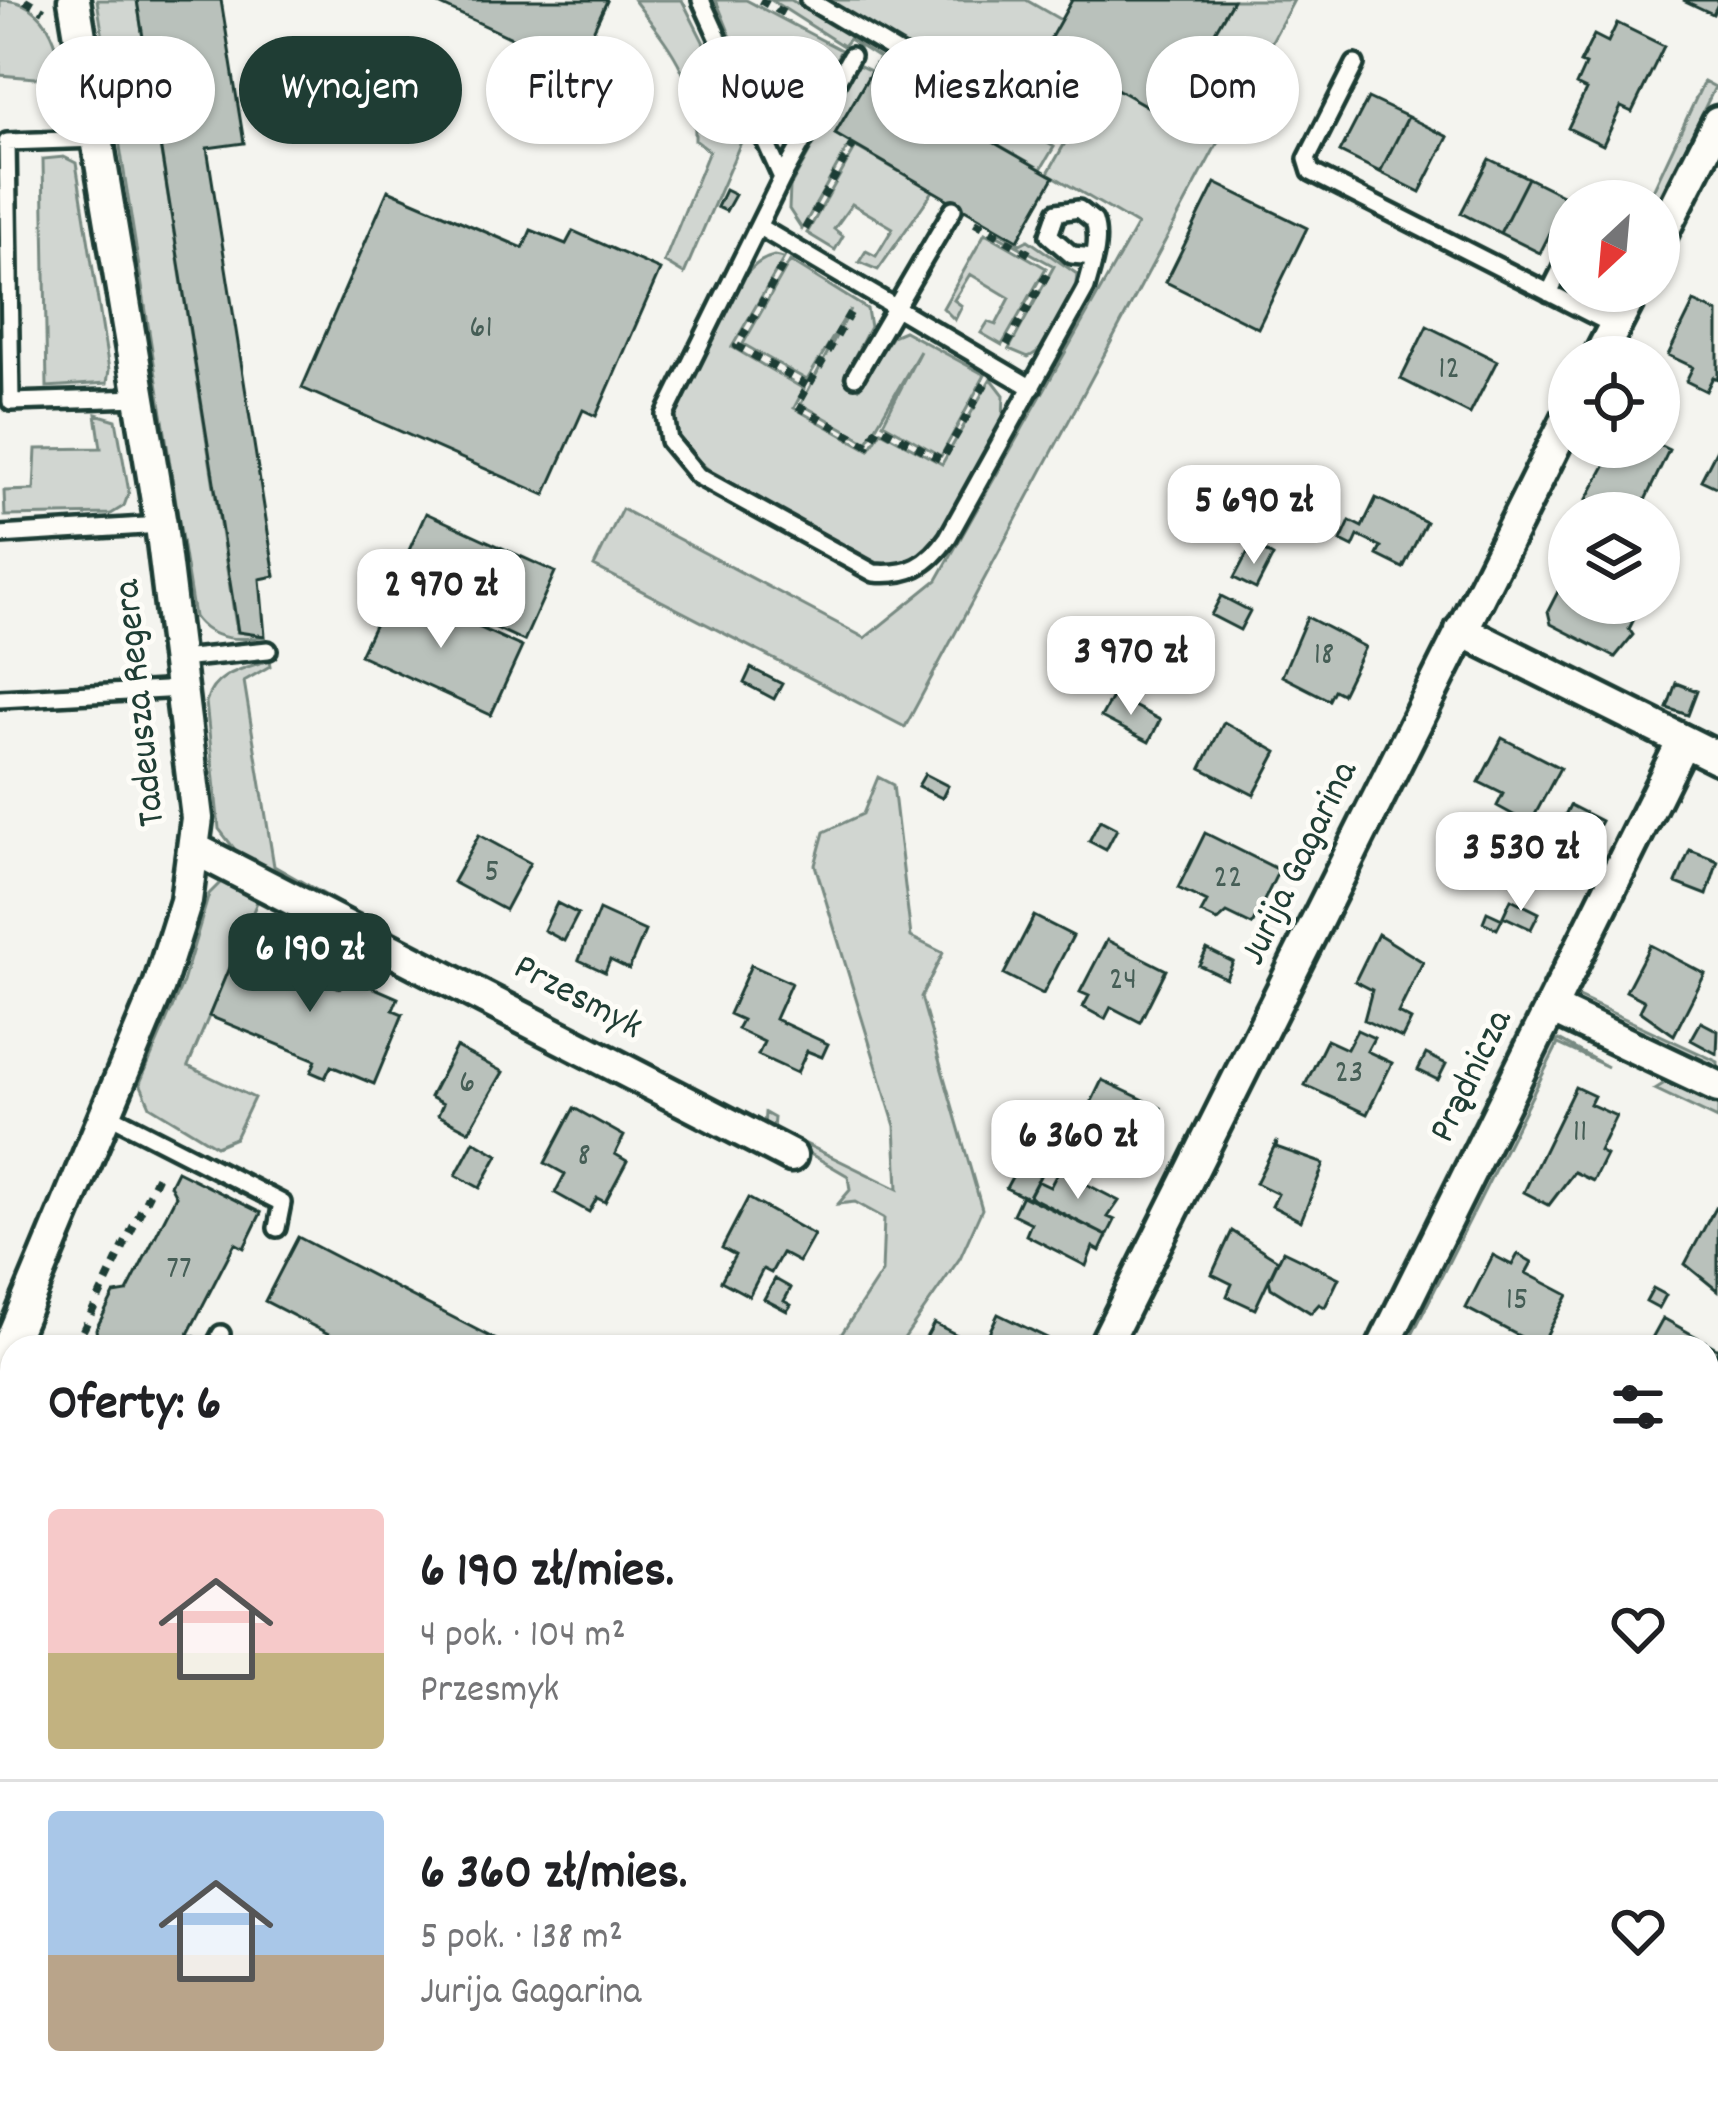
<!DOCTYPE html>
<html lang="pl">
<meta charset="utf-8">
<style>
:root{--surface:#fff;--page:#f6f6f6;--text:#202124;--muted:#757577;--line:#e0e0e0;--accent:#1f3d34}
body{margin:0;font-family:Dekko,sans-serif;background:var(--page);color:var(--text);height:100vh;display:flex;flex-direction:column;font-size:45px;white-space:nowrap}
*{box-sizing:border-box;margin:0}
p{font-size:39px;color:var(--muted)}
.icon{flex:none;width:66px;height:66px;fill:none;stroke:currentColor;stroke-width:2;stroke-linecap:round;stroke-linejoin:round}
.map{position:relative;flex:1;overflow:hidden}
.panel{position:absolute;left:0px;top:1335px;width:1719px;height:771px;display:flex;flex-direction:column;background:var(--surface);border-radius:36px 36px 0 0;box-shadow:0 3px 9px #0004}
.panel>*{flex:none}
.banner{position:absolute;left:36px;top:36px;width:1647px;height:108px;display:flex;gap:24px}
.needle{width:78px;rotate:206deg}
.buttons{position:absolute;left:1548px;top:180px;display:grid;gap:24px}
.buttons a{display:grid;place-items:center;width:132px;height:132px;border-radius:50%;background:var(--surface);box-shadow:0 3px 9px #0004;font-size:60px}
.price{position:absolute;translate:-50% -102px;padding:0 27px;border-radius:24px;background:#fff;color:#222;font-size:39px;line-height:78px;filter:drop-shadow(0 3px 6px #0008)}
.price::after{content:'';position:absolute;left:50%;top:72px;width:36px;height:27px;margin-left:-18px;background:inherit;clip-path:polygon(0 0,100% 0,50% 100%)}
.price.current{background:var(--accent);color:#fff}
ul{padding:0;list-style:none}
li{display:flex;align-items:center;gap:36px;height:300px;padding:0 48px}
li+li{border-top:3px solid var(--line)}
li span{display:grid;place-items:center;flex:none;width:336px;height:240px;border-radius:12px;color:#555}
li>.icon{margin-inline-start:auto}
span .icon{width:144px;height:144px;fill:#fffc;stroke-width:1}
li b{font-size:51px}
h2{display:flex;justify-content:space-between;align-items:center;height:144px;padding:0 48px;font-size:51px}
.pill{padding:0 42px;border-radius:54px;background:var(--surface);box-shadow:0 3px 9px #0004;font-size:42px;line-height:108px}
.pill.current{background:var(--accent);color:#fff}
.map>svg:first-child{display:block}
</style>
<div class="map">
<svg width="1718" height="2104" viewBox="0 0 1718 2104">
<rect width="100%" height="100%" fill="#f4f4ef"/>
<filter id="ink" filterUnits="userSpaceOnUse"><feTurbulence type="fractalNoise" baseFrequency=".00833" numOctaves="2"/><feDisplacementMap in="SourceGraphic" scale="24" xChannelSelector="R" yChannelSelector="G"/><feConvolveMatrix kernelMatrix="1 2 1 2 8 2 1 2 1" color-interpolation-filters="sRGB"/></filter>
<g filter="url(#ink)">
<!-- green -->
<path fill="#d1d6d1" stroke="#788a82" stroke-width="3" d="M 0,0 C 63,0 62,76 69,122 L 63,129 L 57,129 L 47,79 L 0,75 Z
M 97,0 L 137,0 L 237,632 L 265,636 C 239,641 211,641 194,617 Z
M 634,0 L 682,0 L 747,128 L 684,274 L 664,262 L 709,151 L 695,140 C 696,76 672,50 634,0 Z
M 716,0 L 746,0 L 841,50 L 802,123 L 779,127 L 758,104 Z
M 771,0 L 791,0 L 944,91 L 934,108 L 871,72 L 835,134 L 850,143 L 802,229 L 789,209 L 790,187 L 858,65 L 871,71 L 879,58 L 849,39 L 843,46 Z
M 827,0 L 1026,0 L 1061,20 L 1046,49 L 1166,117 L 1233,0 L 1294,0 L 905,727 L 594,566 L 622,509 L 865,638 L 937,580 L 1137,225 L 1048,173 L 1065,143 Z
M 1704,81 L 1715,87 L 1659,201 L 1648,201 Z
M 957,88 L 1054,147 L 1041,169 L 942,113 Z
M 856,147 L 933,191 L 878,270 L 859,262 L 866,251 L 876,256 L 893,228 L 852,204 L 834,229 L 843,236 L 835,250 L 807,233 Z
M 64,157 L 76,163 L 109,370 L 107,383 L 47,387 L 43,159 Z
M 999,231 L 1020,244 L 1028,240 L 1077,274 C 1076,298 1051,348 1028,357 L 1009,349 L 1054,266 L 994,233 Z
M 985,233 L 1046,268 L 1002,345 L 981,333 L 988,322 L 996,325 L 1010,298 L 970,274 L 954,300 L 962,306 L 955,320 L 943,308 Z
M 774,256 L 784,258 L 732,347 L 804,389 L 794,408 L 869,450 L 881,431 L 942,464 L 991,378 L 1004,395 L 1003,420 C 976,469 938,584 870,562 C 828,539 668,469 674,418 C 678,388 700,359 714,334 C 728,307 741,263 774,256 Z
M 790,261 L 867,309 L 870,327 L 844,377 L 859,388 L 892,336 L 904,331 L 985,375 L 941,456 L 883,423 L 920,351 L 867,442 L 801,404 L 850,309 L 807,380 L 743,344 Z
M 96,414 L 116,420 L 129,492 L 124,506 L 111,514 L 5,516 L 4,491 L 34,490 L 36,449 L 101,448 Z
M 269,660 L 270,666 L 244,681 L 274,866 L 398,936 L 254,864 L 236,851 L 219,829 L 206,702 C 214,673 243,669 269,660 Z
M 878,777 L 893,785 L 911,937 L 943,953 L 921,997 L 982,1209 L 960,1258 L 898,1347 L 833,1347 L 882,1272 L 884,1218 L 855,1202 L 838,1204 L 850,1190 L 848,1176 L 764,1127 L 765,1113 L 774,1118 L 773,1128 L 898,1189 L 895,1126 L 815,865 L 824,832 L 863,814 Z
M 223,880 L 260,895 L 188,1066 L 254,1098 L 235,1138 L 216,1146 L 150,1106 L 140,1083 L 183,982 L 209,894 Z
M 1554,960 L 1542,1002 L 1380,1334 L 1371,1330 Z
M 1574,995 L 1718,1062 L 1718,1076 L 1581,1009 Z
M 1559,1040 L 1608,1067 L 1558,1044 L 1406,1347 L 1395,1347 L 1543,1052 Z
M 1676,1076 L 1718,1095 L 1718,1119 L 1655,1089 Z
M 1718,1614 L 1718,1663 L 1707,1688 L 1707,1637 Z"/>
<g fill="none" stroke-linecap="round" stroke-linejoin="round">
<!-- stream -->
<path stroke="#6e8179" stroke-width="12" d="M 1707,1658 L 1718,1633
M 1536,2094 L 1536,2104"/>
</g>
<!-- building -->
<path fill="#b9c1bb" stroke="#1f3d34" stroke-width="3" d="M 137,0 L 221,0 L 244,143 L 207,148 L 275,576 L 260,579 L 265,636 L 238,632 Z
M 430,0 L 605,0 L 607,1 L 576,68 Z
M 1072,0 L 1233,0 L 1166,117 L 1045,48 Z
M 1683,0 L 1718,0 L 1718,4 L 1713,14 Z
M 1617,23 L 1664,46 L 1632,112 L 1621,107 L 1603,145 L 1568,128 L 1586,90 L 1576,85 L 1585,65 L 1580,63 L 1594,35 L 1608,42 Z
M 871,72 L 1054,177 L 1018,240 L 835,134 Z
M 1368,98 L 1408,117 L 1380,172 L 1340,152 Z
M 1408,117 L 1448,137 L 1420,192 L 1380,172 Z
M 1489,159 L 1528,178 L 1500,233 L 1461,213 Z
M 1528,178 L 1568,198 L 1540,253 L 1500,233 Z
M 1215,183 L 1307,228 L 1258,328 L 1166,282 Z
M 388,190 L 523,248 L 531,230 L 566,244 L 573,231 L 660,270 L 596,416 L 583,410 L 545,495 L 302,388 Z
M 725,190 L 735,195 L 726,211 L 717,207 Z
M 1694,302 L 1718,313 L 1718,379 L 1713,377 L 1706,391 L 1686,381 L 1693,367 L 1668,355 Z
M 1427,326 L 1497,361 L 1470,414 L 1401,379 Z
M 1659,445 L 1669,450 L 1639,513 L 1615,513 L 1587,499 L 1615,447 Z
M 1718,447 L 1718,488 L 1701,480 Z
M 1376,498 L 1426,522 L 1403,568 L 1377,555 L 1381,547 L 1358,536 L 1353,547 L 1341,541 L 1350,521 L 1362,527 Z
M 426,513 L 555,572 L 524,641 L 395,581 Z
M 1252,544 L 1273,556 L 1256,589 L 1234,578 Z
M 1569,555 L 1569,603 L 1610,603 L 1635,617 L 1629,629 L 1633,635 L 1615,657 L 1551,624 L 1548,611 L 1569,570 L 1563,567 Z
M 392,588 L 522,647 L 491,715 L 360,655 Z
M 1221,596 L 1250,611 L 1240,630 L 1211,615 Z
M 1307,617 L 1365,647 L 1342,694 L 1334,690 L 1329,700 L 1282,676 Z
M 751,668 L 782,684 L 774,699 L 744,683 Z
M 1676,683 L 1697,691 L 1688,715 L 1667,708 Z
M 1113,695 L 1160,720 L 1149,742 L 1101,717 Z
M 1224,722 L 1277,752 L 1254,795 L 1201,768 Z
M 1502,738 L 1560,768 L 1530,824 L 1497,806 L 1503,794 L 1479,782 Z
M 925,774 L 948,786 L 942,798 L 918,786 Z
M 1570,805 L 1601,821 L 1591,840 L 1560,825 Z
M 1100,820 L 1117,829 L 1106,850 L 1089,841 Z
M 1205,833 L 1279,870 L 1252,925 L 1227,913 L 1218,921 L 1201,913 L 1207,902 L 1178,888 Z
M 479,835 L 530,863 L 505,910 L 453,882 Z
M 1690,850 L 1718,861 L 1707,895 L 1676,883 Z
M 1511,899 L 1539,913 L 1531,929 L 1503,916 Z
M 557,903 L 578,914 L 564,941 L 544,930 Z
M 599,910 L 645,931 L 629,969 L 610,960 L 605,972 L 579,960 Z
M 1487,912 L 1502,919 L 1497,929 L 1483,922 Z
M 1034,916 L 1073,936 L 1043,994 L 1004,974 Z
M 1378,934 L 1423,962 L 1398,1013 L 1411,1020 L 1402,1038 L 1364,1020 L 1372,990 L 1355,981 Z
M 1107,940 L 1166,970 L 1140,1022 L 1111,1007 L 1105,1019 L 1083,1007 L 1089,996 L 1080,992 Z
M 1650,945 L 1705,974 L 1674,1035 L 1640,1011 L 1645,1001 L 1626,991 Z
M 238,946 L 340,988 L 345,975 L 398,998 L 393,1010 L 403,1014 L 374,1084 L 331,1066 L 325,1078 L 311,1072 L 316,1060 L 209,1016 Z
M 1207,949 L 1233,962 L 1226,978 L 1199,965 Z
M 751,965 L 791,983 L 775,1019 L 828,1044 L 822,1057 L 807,1051 L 797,1073 L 758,1055 L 764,1042 L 737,1029 L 742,1020 L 729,1014 Z
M 1701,1022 L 1718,1031 L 1717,1054 L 1691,1040 Z
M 1357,1030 L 1374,1038 L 1367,1051 L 1392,1063 L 1367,1114 L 1305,1085 L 1327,1040 L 1347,1049 Z
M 456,1047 L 503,1072 L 469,1131 L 438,1115 L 443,1104 L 430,1097 Z
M 1426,1054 L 1446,1064 L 1438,1080 L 1418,1070 Z
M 1102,1080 L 1161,1108 L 1133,1167 L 1074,1138 Z
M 1575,1087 L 1594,1096 L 1590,1104 L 1616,1116 L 1599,1151 L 1606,1155 L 1593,1181 L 1574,1172 L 1549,1205 L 1524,1192 Z
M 574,1108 L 624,1136 L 615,1154 L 627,1161 L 605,1202 L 597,1198 L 589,1212 L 555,1193 L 565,1174 L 545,1163 Z
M 474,1141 L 498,1155 L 480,1188 L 456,1175 Z
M 1277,1141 L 1276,1147 L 1324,1164 L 1301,1221 L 1272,1206 L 1278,1194 L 1256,1183 Z
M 1018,1166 L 1040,1176 L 1028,1199 L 1006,1188 Z
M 1059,1170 L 1119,1201 L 1108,1217 L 1115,1220 L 1107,1236 L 1029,1196 L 1037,1181 L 1050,1187 Z
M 177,1171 L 261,1213 L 244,1248 L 235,1243 L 188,1334 L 198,1338 L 193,1347 L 98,1347 L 96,1329 L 114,1294 L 127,1292 L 176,1196 L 170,1185 Z
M 1022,1195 L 1107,1236 L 1100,1251 L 1093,1247 L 1086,1266 L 1026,1235 L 1031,1223 L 1013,1214 Z
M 748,1198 L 814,1235 L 799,1262 L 782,1253 L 771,1273 L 763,1269 L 749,1296 L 721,1281 L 735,1255 L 722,1248 Z
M 1715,1208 L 1718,1210 L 1718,1291 L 1685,1264 Z
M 1232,1231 L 1278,1260 L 1255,1309 L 1227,1296 L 1232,1284 L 1212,1274 Z
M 298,1237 L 510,1347 L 354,1347 L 265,1301 Z
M 1283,1251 L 1339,1278 L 1325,1307 L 1319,1304 L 1311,1313 L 1271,1288 L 1269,1280 Z
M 1518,1254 L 1532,1262 L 1526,1273 L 1568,1295 L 1540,1347 L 1466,1308 L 1493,1255 L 1512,1265 Z
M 775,1279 L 791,1288 L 784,1301 L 791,1305 L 787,1311 L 764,1299 Z
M 1653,1288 L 1666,1295 L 1659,1308 L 1646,1301 Z
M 998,1314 L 1047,1338 L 1043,1347 L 982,1347 Z
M 1663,1318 L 1718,1349 L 1707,1379 L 1707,1347 L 1647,1347 Z
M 934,1323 L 961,1337 L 955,1347 L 922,1345 Z
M 12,1486 L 12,1516 L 1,1511 Z
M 11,1573 L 12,1573 L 12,1609 L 0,1603 Z
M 0,1655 L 12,1660 L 0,1699 Z
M 1707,1819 L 1718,1824 L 1707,1853 Z
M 0,1963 L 12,1968 L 12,2094 L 76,2094 L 72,2104 L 0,2104 Z
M 121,2094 L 227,2094 L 223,2104 L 142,2104 Z
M 643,2094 L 691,2094 L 689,2104 Z
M 814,2094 L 905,2094 L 903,2104 L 812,2104 Z"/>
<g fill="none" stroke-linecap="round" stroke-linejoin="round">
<defs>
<path id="lane" d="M 701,0 L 782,178 L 665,415 L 669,441 L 698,476 L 874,573 C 909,576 928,566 948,537 L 1086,288 C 1092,266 1101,242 1094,221 L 1079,209 L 1057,212 L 1049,235 L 1072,255 L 1094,257
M 809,0 L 952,85
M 1355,64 L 1307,159 L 1311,172 L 1615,326
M 98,139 L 7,142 L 11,402 L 140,398
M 782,178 L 851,56
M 1595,201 L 1600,190
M 761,228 L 1032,388
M 1549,293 L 1569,253
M 855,377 L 953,209
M 0,535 L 161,525
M 180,659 L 268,650
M 0,699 L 182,689
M 106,1113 L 282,1203 L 277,1228
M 214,1347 L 221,1334
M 0,1418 L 12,1424
M 0,1624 L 12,1629"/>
<path id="street" d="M 1659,239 L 1718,122
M 1599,357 L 1633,291
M 1461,630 L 1718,758
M 195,849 L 791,1156
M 1551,1008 L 1718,1087
M 1104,1347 L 1569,416
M 1383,1347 L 1683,741
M 0,1367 L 159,986 L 186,901 L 197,818 L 161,525 L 74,0
M 1347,2094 L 1366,2104
M 753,2104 L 755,2094
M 1243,2104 L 1248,2094"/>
</defs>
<!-- lane casing -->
<use href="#lane" stroke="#1f3d34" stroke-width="24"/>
<!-- street casing -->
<use href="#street" stroke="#1f3d34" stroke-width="39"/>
<!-- path -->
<path stroke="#1f3d34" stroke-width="8" stroke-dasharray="9 9" stroke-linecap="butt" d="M 25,0 L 44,11
M 760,0 L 790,17
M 975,222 L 1030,254
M 805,229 L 853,145
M 782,267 L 737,346 L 808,386
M 850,313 L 797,406 L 868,445 L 879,426 L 942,460 L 985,384
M 1007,345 L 1050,269
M 75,1347 L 161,1169
M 1707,1678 L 1718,1653"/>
<!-- lane -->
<use href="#lane" stroke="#fdfcf7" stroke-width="15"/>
<!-- street -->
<use href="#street" stroke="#fdfcf7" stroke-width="30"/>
</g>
</g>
<g text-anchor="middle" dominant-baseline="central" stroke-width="10" stroke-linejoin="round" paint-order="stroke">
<!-- number labels -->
<g font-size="33" fill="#465e56">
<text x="481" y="329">61</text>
<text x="1449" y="370">12</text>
<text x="1324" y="656">18</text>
<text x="492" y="873">5</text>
<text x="1228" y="879">22</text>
<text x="1123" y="981">24</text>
<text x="1349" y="1074">23</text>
<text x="467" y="1084">6</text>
<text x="1580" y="1133">11</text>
<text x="584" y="1157">8</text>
<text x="179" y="1270">77</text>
<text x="1517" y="1301">15</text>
</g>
<!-- street labels -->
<g font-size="39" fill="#1f3d34" stroke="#fdfcf7">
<text transform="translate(142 703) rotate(-96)">Tadeusza Regera</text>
<text transform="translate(1301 864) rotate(-64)">Jurija Gagarina</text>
<text transform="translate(577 999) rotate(28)">Przesmyk</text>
<text transform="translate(1473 1077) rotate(-64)">Prądnicza</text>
</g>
</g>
</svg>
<div class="buttons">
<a><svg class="needle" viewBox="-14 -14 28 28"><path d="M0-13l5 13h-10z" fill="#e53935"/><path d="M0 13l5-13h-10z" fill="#757577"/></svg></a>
<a><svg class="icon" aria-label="locate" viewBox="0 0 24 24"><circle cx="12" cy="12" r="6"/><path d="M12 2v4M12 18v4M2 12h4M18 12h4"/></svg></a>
<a><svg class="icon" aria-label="layers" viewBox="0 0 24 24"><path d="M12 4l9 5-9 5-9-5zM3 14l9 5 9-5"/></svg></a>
</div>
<b class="price" style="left:1254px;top:567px">5 690 zł</b>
<b class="price" style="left:441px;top:651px">2 970 zł</b>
<b class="price" style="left:1131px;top:718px">3 970 zł</b>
<b class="price" style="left:1521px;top:914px">3 530 zł</b>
<b class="price current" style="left:310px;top:1015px">6 190 zł</b>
<b class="price" style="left:1078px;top:1202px">6 360 zł</b>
<div class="banner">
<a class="pill">Kupno</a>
<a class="pill current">Wynajem</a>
<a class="pill">Filtry</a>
<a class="pill">Nowe</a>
<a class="pill">Mieszkanie</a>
<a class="pill">Dom</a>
</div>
<section class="panel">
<h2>Oferty: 6<svg class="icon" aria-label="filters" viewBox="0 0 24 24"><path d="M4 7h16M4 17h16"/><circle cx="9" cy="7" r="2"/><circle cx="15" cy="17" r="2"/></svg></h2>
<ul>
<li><span style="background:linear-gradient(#f6c9c9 60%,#c2b280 0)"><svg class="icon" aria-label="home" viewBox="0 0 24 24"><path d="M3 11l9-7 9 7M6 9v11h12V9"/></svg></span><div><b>6 190 zł/mies.</b><p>4 pok. · 104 m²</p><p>Przesmyk</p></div><svg class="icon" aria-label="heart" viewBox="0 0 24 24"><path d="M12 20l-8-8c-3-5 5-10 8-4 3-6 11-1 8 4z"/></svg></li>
<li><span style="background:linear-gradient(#a9c7e8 60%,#b9a48a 0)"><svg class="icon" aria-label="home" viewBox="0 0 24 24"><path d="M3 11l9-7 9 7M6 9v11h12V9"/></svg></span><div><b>6 360 zł/mies.</b><p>5 pok. · 138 m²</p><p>Jurija Gagarina</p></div><svg class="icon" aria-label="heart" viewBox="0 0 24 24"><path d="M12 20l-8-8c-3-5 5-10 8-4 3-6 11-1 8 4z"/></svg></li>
</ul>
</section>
</div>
